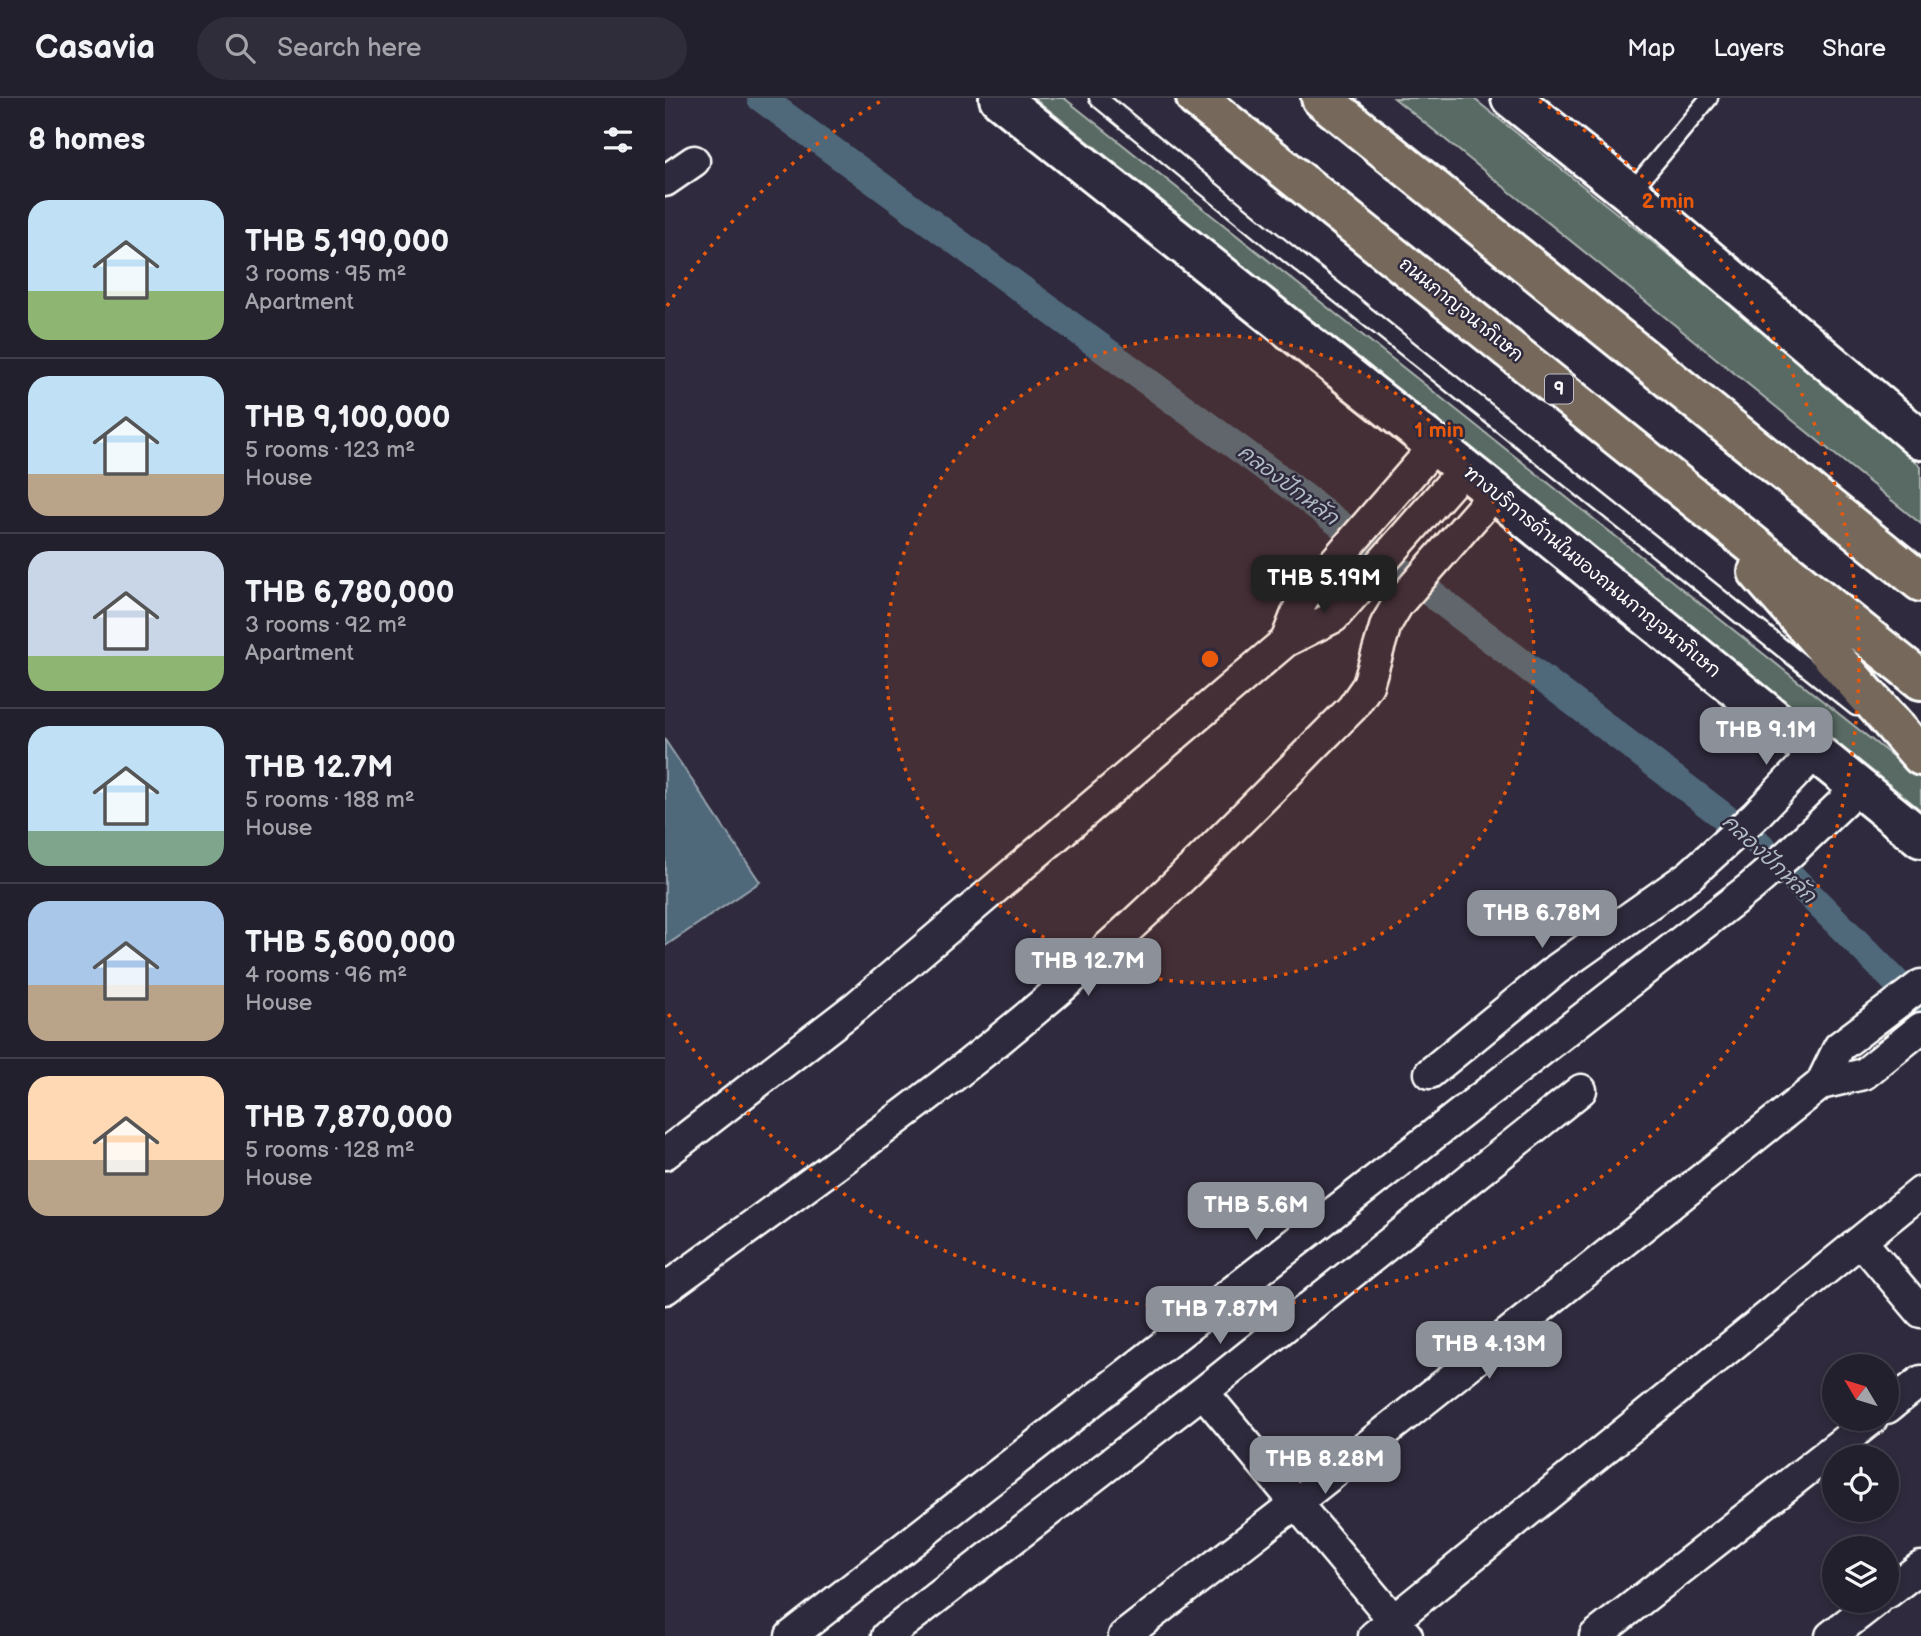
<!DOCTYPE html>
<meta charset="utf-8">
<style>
:root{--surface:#23202e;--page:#2f2d3a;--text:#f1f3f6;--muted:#a3a3aa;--line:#403e4a;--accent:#8c9099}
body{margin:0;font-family:"Balsamiq Sans","Playpen Sans Thai",sans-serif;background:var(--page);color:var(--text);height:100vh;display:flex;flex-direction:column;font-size:26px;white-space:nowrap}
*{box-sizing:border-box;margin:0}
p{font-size:23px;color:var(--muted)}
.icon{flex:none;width:38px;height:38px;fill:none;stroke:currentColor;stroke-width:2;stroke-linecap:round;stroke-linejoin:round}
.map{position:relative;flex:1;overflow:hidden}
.drawer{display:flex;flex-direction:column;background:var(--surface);width:665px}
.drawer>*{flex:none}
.needle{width:46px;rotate:308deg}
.fabs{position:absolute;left:1157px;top:1256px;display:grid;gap:14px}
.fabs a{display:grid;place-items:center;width:77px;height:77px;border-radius:50%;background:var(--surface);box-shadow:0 4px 10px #0003,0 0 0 2px var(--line);font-size:35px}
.price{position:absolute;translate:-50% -60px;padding:0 16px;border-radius:14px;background:var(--accent);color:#fff;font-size:23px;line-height:46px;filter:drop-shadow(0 2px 4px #0008)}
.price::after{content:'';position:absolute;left:50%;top:42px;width:21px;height:16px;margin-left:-10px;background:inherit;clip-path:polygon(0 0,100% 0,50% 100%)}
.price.current{background:#222;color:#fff}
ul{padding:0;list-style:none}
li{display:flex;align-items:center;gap:21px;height:175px;padding:0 28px}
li+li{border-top:2px solid var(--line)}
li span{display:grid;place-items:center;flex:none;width:196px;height:140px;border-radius:21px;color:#555}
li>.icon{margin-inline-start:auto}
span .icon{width:84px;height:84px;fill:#fffc;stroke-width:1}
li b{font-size:30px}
h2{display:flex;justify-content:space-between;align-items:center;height:84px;padding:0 28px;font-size:30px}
header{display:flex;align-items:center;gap:42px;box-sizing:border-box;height:98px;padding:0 35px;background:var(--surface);border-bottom:2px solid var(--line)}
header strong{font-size:33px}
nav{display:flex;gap:38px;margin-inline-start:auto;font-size:24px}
.search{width:490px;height:63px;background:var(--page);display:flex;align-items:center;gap:18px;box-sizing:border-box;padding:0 24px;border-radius:38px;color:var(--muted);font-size:26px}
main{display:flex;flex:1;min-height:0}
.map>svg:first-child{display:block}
</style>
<header>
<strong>Casavia</strong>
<div class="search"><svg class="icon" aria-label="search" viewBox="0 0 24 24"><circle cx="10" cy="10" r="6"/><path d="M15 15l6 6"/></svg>Search here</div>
<nav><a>Map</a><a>Layers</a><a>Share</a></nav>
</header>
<main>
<section class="drawer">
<h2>8 homes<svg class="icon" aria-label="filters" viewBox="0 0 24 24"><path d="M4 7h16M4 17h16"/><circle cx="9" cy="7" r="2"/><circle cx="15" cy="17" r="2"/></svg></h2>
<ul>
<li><span style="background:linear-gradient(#bfe0f5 65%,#8fb573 0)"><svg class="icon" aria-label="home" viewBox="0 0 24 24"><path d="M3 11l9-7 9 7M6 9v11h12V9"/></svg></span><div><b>THB 5,190,000</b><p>3 rooms · 95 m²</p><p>Apartment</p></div></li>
<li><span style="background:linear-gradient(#bfe0f5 70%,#b9a48a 0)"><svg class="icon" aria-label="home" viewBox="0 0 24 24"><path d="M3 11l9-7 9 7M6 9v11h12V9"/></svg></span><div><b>THB 9,100,000</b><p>5 rooms · 123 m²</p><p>House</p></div></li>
<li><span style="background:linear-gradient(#c9d6e8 75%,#8fb573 0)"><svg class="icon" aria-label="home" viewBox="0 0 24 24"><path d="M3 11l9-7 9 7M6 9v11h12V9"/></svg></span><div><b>THB 6,780,000</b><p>3 rooms · 92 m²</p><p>Apartment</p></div></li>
<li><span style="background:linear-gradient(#bfe0f5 75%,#7fa58c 0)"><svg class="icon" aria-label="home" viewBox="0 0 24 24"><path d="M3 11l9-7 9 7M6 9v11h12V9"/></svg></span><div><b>THB 12.7M</b><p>5 rooms · 188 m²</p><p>House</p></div></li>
<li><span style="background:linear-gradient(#a9c7e8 60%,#b9a48a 0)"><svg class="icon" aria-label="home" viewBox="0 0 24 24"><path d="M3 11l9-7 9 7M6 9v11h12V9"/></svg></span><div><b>THB 5,600,000</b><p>4 rooms · 96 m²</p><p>House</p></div></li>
<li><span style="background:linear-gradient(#ffd9b3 60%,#b9a48a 0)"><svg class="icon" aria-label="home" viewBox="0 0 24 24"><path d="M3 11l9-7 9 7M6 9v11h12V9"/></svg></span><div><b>THB 7,870,000</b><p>5 rooms · 128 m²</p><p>House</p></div></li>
</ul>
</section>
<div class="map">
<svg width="1256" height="1538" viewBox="0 0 1256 1538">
<rect width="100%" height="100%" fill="#2f2a3d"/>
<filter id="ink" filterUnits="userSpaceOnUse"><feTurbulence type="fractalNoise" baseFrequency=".0143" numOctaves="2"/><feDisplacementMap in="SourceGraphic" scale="14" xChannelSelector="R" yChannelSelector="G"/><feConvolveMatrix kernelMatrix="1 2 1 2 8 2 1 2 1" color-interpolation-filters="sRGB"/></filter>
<g filter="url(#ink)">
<!-- green -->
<path fill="#586a63" stroke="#acb4b1" stroke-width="2" d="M 369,0 L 399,0 L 1256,681 L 1256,712 Z
M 729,0 L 808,0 L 1161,283 L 1256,369 L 1256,426 Z"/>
<!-- water -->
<path fill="#50677a" stroke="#96a4af" stroke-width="2" d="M 0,642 L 95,784 L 0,848 Z"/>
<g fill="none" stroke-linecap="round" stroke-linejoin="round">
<!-- canal -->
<path stroke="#50677a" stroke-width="28" d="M 96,0 L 625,388 L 1091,743 L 1256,909"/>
<defs>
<path id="service" d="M 433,0 L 605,141 L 1191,609
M 965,95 L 1044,0"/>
<path id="minor" d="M 0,83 L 29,63
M 621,543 L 638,500 L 770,348
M 765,975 L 892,871 L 1025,777 L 1090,718 L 1150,655
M 1156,986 L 1199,976 L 1256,930
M 0,1056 L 193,907 L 621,543 L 669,519 L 799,371
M 1196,1143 L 1256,1214
M 0,1191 C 141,1088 285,988 417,872 C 511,790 598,699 687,610 L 703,587 L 721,526 L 733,506 L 830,395
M 538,1294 L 742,1538
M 1222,1310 L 1256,1283
M 1222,1495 L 1256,1469
M 126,1538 L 1086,789 L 1125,755 L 1193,690
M 222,1538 L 538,1294 L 916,992
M 459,1538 L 632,1404 L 1156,986 L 1174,949 L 1256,887
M 709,1538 L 1256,1094
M 930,1538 L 1207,1321
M 1166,1538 L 1211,1503"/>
<path id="secondary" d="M 334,0 L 830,395 L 1256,740
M 846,0 L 965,95 L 1256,342"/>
<path id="motorway" d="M 531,0 L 1256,582
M 656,0 L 1256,484
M 1093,474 L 1256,658"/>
</defs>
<!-- service casing -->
<use href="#service" stroke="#fff" stroke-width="21"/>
<!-- minor casing -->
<use href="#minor" stroke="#fff" stroke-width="35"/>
<!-- secondary casing -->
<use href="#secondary" stroke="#fff" stroke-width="44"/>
<!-- motorway casing -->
<use href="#motorway" stroke="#fff" stroke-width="44"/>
<!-- service -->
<use href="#service" stroke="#2f2a3d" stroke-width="16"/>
<!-- minor -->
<use href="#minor" stroke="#2f2a3d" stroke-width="30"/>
<!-- secondary -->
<use href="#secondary" stroke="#2f2a3d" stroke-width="38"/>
<!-- motorway -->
<use href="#motorway" stroke="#76695c" stroke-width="38"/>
</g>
</g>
<!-- distance rings -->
<circle cx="545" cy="561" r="324" fill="#e8590c" fill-opacity=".12"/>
<g fill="none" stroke="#e8590c" stroke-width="3.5" stroke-dasharray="3.5 7">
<circle cx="545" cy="561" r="324"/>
<path d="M2 208A648 648 0 0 1 216 3M874 3A648 648 0 1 1 2 914"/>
</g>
<g text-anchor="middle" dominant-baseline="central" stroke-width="5" stroke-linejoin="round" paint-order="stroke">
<!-- shield labels -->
<rect fill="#2f2a3d" stroke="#c1bfc5" stroke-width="2" x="880" y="276.5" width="28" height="29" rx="5"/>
<g font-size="18" font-weight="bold" fill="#fff">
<text x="894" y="291">9</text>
</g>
<!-- street labels -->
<g font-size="19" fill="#fff" stroke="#2f2a3d">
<text transform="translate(796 212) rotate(39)">ถนนกาญจนาภิเษก</text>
<text transform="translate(927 474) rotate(39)">ทางบริการด้านในของถนนกาญจนาภิเษก</text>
</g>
<!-- water labels -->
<g font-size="21" font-style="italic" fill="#b0bbc3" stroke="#2f2a3d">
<text transform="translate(623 387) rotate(37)">คลองปักหลัก</text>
<text transform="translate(1104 761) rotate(43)">คลองปักหลัก</text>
</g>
</g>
<circle cx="545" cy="561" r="10" fill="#e8590c" stroke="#2f2a3d" stroke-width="3.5"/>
<g font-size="21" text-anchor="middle" font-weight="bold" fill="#e8590c" stroke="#2f2a3d" stroke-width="5" stroke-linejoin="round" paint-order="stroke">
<text x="1003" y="110">2 min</text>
<text x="774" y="339">1 min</text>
</g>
</svg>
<div class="fabs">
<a><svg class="needle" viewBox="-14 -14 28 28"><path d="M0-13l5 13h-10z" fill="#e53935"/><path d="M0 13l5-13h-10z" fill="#a3a3aa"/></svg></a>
<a><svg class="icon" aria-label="locate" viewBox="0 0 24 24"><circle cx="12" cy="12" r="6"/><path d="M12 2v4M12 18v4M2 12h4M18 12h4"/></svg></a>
<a><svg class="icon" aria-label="layers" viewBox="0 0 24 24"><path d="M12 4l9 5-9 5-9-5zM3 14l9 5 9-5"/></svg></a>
</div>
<b class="price current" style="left:659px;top:517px">THB 5.19M</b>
<b class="price" style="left:1101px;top:669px">THB 9.1M</b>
<b class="price" style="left:877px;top:852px">THB 6.78M</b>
<b class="price" style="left:423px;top:900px">THB 12.7M</b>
<b class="price" style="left:591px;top:1144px">THB 5.6M</b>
<b class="price" style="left:555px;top:1248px">THB 7.87M</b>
<b class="price" style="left:824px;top:1283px">THB 4.13M</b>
<b class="price" style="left:660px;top:1398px">THB 8.28M</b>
</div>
</main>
